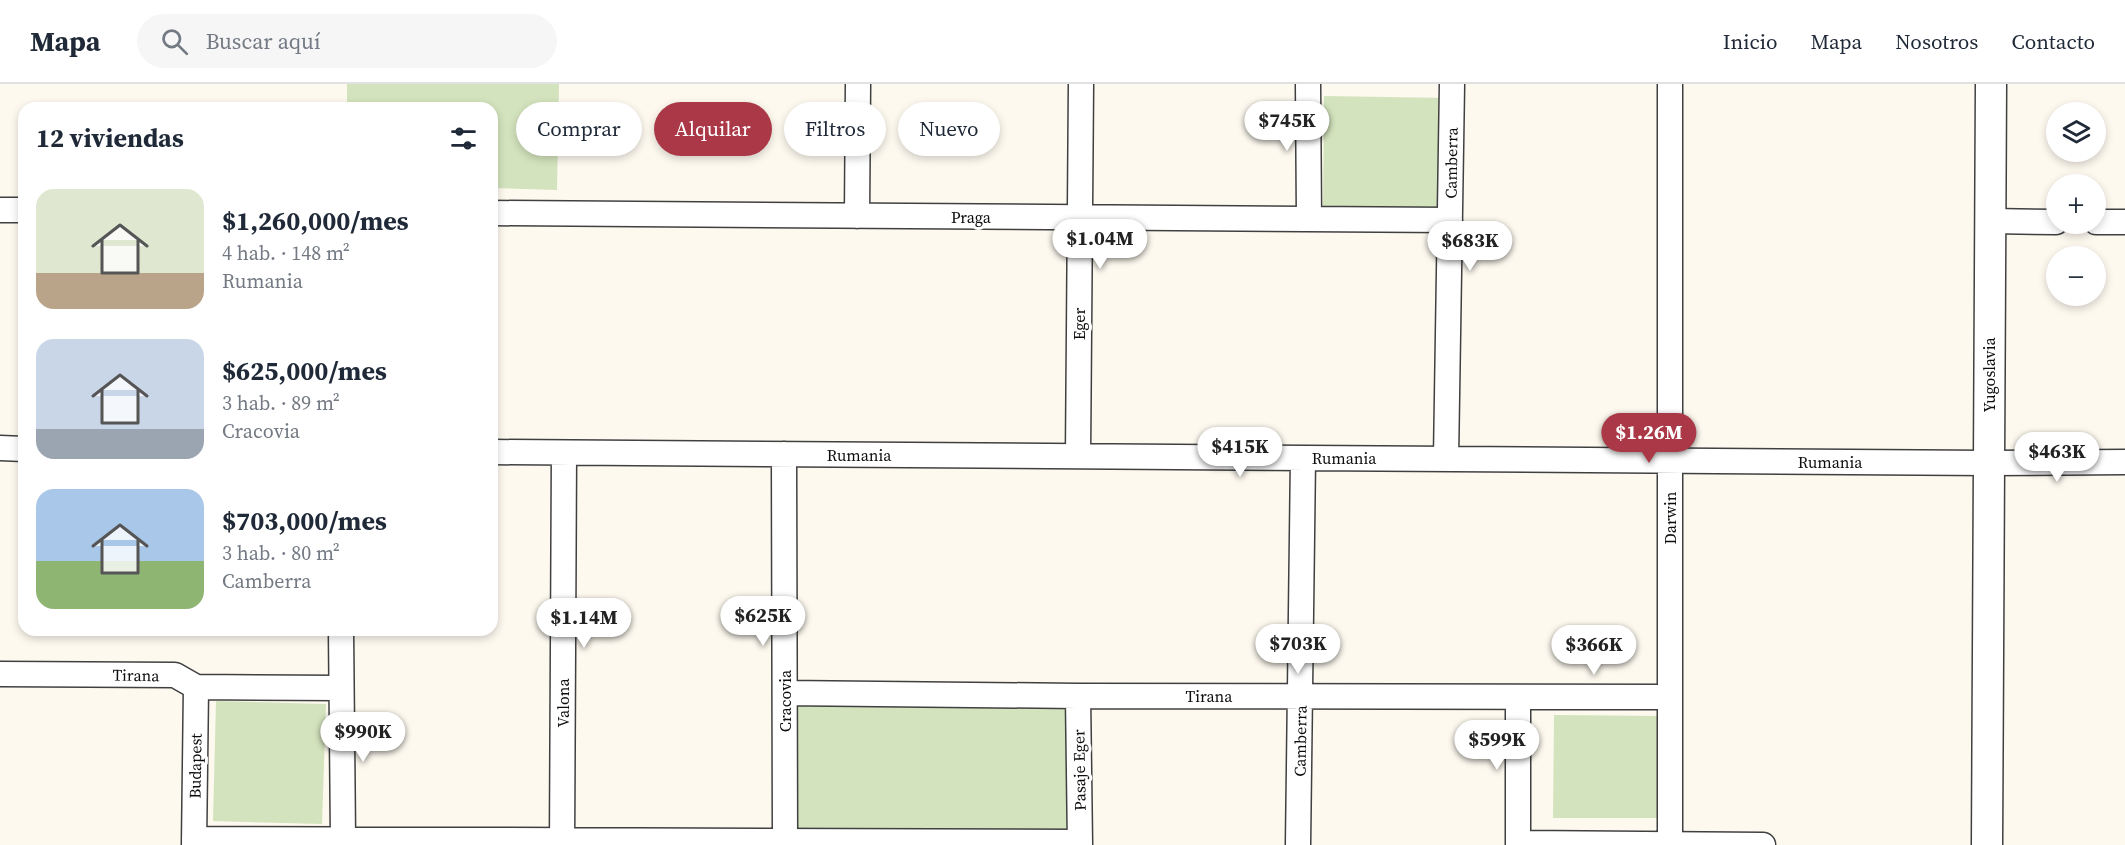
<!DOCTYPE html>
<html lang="es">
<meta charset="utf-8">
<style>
:root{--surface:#fff;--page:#f6f6f7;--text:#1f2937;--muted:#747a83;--line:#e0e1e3;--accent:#aa3846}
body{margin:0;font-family:"Source Serif 4",serif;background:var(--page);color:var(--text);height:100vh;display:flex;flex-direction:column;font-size:22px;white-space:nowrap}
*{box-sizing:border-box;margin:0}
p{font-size:20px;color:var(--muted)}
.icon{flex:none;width:33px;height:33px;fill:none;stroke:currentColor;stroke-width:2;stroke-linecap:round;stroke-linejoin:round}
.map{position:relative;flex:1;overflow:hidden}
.details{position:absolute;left:18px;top:18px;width:480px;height:534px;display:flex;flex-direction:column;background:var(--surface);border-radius:18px;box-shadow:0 3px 9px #0003}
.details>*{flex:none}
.hud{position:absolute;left:516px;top:18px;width:570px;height:54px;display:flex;gap:12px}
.buttons{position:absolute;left:2046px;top:18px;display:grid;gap:12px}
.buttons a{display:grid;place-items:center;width:60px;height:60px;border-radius:50%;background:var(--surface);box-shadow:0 3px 9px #0003;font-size:30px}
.price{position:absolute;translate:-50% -51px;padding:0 14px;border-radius:21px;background:#fff;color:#222;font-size:20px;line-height:39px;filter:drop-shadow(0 2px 3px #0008)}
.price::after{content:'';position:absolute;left:50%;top:36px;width:18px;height:14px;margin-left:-9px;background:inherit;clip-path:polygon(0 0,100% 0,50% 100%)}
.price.selected{background:var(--accent);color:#fff}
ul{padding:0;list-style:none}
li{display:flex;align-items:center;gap:18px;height:150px;padding:0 18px}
li span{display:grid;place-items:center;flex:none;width:168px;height:120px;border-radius:18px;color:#555}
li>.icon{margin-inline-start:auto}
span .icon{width:72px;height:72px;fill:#fffc;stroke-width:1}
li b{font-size:26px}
h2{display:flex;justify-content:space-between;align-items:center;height:72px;padding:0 18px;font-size:26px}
.tag{padding:0 21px;border-radius:27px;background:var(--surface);box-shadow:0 3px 9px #0003;font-size:21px;line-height:54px}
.tag.selected{background:var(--accent);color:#fff}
header{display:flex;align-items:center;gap:36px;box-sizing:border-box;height:84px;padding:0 30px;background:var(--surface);border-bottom:2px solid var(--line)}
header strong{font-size:28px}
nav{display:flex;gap:33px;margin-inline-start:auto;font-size:21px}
.search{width:420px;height:54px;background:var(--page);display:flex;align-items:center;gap:15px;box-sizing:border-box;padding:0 21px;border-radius:33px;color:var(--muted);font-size:22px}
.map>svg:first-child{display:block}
</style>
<header>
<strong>Mapa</strong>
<div class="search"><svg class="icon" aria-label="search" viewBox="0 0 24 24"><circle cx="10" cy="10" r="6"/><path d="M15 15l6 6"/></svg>Buscar aquí</div>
<nav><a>Inicio</a><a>Mapa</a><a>Nosotros</a><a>Contacto</a></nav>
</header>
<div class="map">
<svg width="2125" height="761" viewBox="0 0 2125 761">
<rect width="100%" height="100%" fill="#fdf9ef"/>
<!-- green -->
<path fill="#d3e3bd" d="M 347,0 L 559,0 L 557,106 L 492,104 L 492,24 L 347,24 Z
M 1324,12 L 1449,14 L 1448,125 L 1323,123 Z
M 216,617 L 326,620 L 322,740 L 213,737 Z
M 798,620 L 1068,624 L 1066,751 L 796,747 Z
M 1554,631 L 1660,632 L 1659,734 L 1553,734 Z"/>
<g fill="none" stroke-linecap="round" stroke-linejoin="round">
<defs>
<path id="minor" d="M 1308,0 L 1309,135
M 0,126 L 24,126
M 492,129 L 1450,136
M 857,132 L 858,0
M 1990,137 L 2056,138
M 2096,138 L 2125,138
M 0,364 L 24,365
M 492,368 L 1989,379 L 2125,378
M 784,370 L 785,757
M 1078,372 L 1081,0
M 1446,375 L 1452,0
M 341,546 L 343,755
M 0,590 L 175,591 L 196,603 L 340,604
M 785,609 L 1078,612 L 1670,613
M 1078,612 L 1080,761
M 1518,613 L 1518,761
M 194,755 L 1080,758
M 1518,759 L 1763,761
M 1670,760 L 1670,0
M 194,761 L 196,603
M 562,761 L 564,369
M 1298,761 L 1303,374"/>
<path id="tertiary" d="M 1987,761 L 1991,0"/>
</defs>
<!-- minor casing -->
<use href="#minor" stroke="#404040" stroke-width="27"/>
<!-- tertiary casing -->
<use href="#tertiary" stroke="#404040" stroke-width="33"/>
<!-- minor -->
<use href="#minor" stroke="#fff" stroke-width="24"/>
<!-- tertiary -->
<use href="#tertiary" stroke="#fff" stroke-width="30"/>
</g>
<g text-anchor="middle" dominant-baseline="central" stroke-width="6" stroke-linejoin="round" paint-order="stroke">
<!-- street labels -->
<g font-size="16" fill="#0d0d0d" stroke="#fff">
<text transform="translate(1451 79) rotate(-89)">Camberra</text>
<text x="971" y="133">Praga</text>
<text transform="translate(1079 240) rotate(-90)">Eger</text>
<text transform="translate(1989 291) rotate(-90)">Yugoslavia</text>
<text x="859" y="371">Rumania</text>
<text x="1344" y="374">Rumania</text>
<text x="1830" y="378">Rumania</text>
<text transform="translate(1670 434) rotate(-90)">Darwin</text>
<text transform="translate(136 591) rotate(1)">Tirana</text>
<text x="1209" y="612">Tirana</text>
<text transform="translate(785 617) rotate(-90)">Cracovia</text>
<text transform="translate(563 619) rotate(-90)">Valona</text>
<text transform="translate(1300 657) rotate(-89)">Camberra</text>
<text transform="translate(195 682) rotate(-89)">Budapest</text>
<text transform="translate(1079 686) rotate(-91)">Pasaje Eger</text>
</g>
</g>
</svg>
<div class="buttons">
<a><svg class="icon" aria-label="layers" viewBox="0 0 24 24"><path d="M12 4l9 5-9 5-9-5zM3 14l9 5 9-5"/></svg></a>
<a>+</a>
<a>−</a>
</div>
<b class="price" style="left:1287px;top:68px">$745K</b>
<b class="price" style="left:1100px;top:186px">$1.04M</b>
<b class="price" style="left:1470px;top:188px">$683K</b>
<b class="price selected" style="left:1649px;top:380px">$1.26M</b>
<b class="price" style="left:1240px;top:394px">$415K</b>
<b class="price" style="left:2057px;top:399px">$463K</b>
<b class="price" style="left:763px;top:563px">$625K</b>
<b class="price" style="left:584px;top:565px">$1.14M</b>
<b class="price" style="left:1298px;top:591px">$703K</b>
<b class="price" style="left:1594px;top:592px">$366K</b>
<b class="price" style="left:363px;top:679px">$990K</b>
<b class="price" style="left:1497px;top:687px">$599K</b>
<div class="hud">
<a class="tag">Comprar</a>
<a class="tag selected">Alquilar</a>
<a class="tag">Filtros</a>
<a class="tag">Nuevo</a>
</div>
<section class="details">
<h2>12 viviendas<svg class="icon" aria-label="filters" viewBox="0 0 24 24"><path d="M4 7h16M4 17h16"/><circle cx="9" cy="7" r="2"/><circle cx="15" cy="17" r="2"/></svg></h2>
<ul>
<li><span style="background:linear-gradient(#dfe7d0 70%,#b9a48a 0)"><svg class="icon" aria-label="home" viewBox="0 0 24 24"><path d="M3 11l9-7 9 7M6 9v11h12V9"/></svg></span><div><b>$1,260,000/mes</b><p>4 hab. · 148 m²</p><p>Rumania</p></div></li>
<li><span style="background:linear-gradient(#c9d6e8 75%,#9aa5b1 0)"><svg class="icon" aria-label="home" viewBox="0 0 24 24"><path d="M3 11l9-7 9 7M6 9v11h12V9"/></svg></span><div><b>$625,000/mes</b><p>3 hab. · 89 m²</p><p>Cracovia</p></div></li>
<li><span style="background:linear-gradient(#a9c7e8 60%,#8fb573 0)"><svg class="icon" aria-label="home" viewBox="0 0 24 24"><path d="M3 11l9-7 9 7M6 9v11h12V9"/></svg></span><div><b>$703,000/mes</b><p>3 hab. · 80 m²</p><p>Camberra</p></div></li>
</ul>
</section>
</div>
